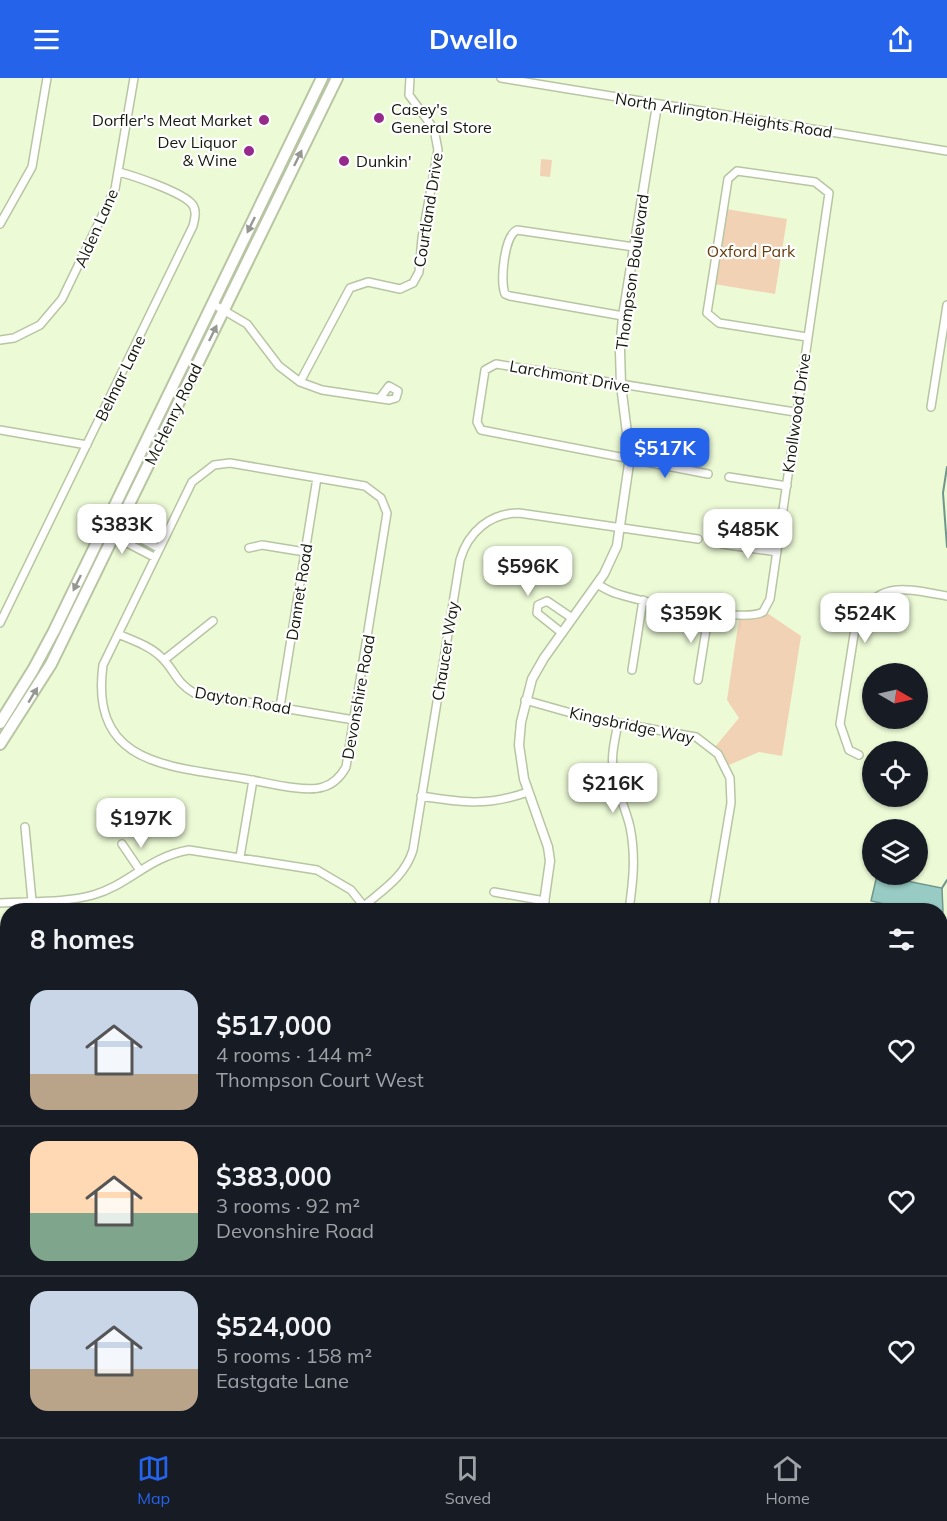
<!DOCTYPE html>
<meta charset="utf-8">
<style>
:root{--surface:#171b24;--page:#242831;--text:#f1f3f6;--muted:#9ea1a6;--line:#363941;--accent:#2563eb}
body{margin:0;font-family:Mulish,sans-serif;background:var(--page);color:var(--text);height:100vh;display:flex;flex-direction:column;font-size:22px;white-space:nowrap}
*{box-sizing:border-box;margin:0}
p{font-size:20px;color:var(--muted)}
.icon{flex:none;width:33px;height:33px;fill:none;stroke:currentColor;stroke-width:2;stroke-linecap:round;stroke-linejoin:round}
.map{position:relative;flex:1;overflow:hidden}
.sheet{position:absolute;left:0px;top:825px;width:948px;height:534px;display:flex;flex-direction:column;background:var(--surface);border-radius:24px 24px 0 0;box-shadow:0 2px 4px #0004}
.sheet>*{flex:none}
.needle{width:39px;rotate:99deg}
.buttons{position:absolute;left:862px;top:585px;display:grid;gap:12px}
.buttons a{display:grid;place-items:center;width:66px;height:66px;border-radius:50%;background:var(--surface);box-shadow:0 2px 4px #0004;font-size:30px}
.price{position:absolute;translate:-50% -51px;padding:0 14px;border-radius:12px;background:#fff;color:#222;font-size:20px;line-height:39px;filter:drop-shadow(0 2px 3px #0008)}
.price::after{content:'';position:absolute;left:50%;top:36px;width:18px;height:14px;margin-left:-9px;background:inherit;clip-path:polygon(0 0,100% 0,50% 100%)}
.price.selected{background:var(--accent);color:#fff}
ul{padding:0;list-style:none}
li{display:flex;align-items:center;gap:18px;height:150px;padding:0 30px}
li+li{border-top:2px solid var(--line)}
li span{display:grid;place-items:center;flex:none;width:168px;height:120px;border-radius:18px;color:#555}
li>.icon{margin-inline-start:auto}
span .icon{width:72px;height:72px;fill:#fffc;stroke-width:1}
li b{font-size:26px}
h2{display:flex;justify-content:space-between;align-items:center;height:72px;padding:0 30px;font-size:26px}
header{display:flex;justify-content:space-between;align-items:center;height:78px;padding:0 30px;background:var(--accent);color:#fff;font-size:27px;font-weight:700}
.menu{display:flex;justify-content:space-around;align-items:center;height:84px;border-top:2px solid var(--line);background:var(--surface);font-size:16px;color:var(--muted)}
.menu a{display:grid;justify-items:center;gap:3px}
.menu .selected{color:var(--accent)}
.map>svg:first-child{display:block}
</style>
<header><svg class="icon" aria-label="menu" viewBox="0 0 24 24"><path d="M4 6h16M4 12h16M4 18h16"/></svg>Dwello<svg class="icon" aria-label="share" viewBox="0 0 24 24"><path d="M12 15V3M7 8l5-5 5 5M5 13v7h14v-7"/></svg></header>
<div class="map">
<svg width="947" height="1359" viewBox="0 0 947 1359">
<rect width="100%" height="100%" fill="#ecfad6"/>
<!-- green -->
<path fill="#f2d2b5" d="M 541,81 L 552,82 L 550,99 L 540,98 Z
M 726,131 L 787,141 L 775,216 L 714,206 Z
M 767,535 L 801,558 L 782,678 L 759,674 L 729,687 L 715,669 L 739,640 L 727,622 L 739,541 L 756,540 Z
M 940,858 L 947,859 L 947,1072 L 940,1071 Z
M 0,1024 L 8,1025 L 8,1246 L 0,1249 Z
M 947,1303 L 947,1359 L 932,1359 L 934,1352 L 940,1352 L 941,1327 Z"/>
<!-- water -->
<path fill="#97cbc3" stroke="#70968c" stroke-width="1.5" d="M 877,797 L 942,810 L 943,834 L 912,832 L 871,823 Z
M 6,1053 L 7,1101 L 0,1104 L 0,1058 Z
M 0,1134 L 8,1138 L 7,1230 L 0,1233 Z"/>
<g fill="none" stroke-linecap="round" stroke-linejoin="round">
<!-- stream -->
<path stroke="#70968c" stroke-width="2" d="M 947,389 L 943,415 L 947,469
M 942,810 L 947,802
M 940,847 L 947,865
M 943,1359 L 947,1346"/>
<defs>
<path id="minor" d="M 501,0 L 947,73
M 0,146 L 32,89 L 47,0
M 213,226 L 247,246 L 279,288 L 300,304 L 322,312 L 389,322 L 396,320 L 398,313 L 389,308 L 380,320
M 623,238 L 510,218 L 505,216 C 500,203 504,158 517,152 L 634,169
M 0,262 L 14,260 L 40,247 L 62,221 L 115,111 L 134,0
M 300,304 L 350,210 L 368,204 L 400,211 L 413,205 L 419,194 L 422,160 L 438,72 L 434,51 L 409,17 L 410,0
M 931,329 L 947,227
M 0,352 L 87,367
M 230,385 L 365,408 L 381,420 L 387,435 L 346,689 C 341,698 334,706 323,709 C 305,715 265,704 246,701 C 172,688 89,689 103,587 L 192,404 L 214,387 Z
M 708,396 L 481,352 L 477,344 L 485,292 L 496,286 L 795,334
M 729,399 L 787,408
M 107,442 L 158,470
M 102,452 L 154,479
M 722,466 L 777,474
M 249,470 L 262,467 L 305,474
M 597,506 C 604,510 610,514 618,516 C 643,524 743,545 763,534 L 770,521 L 829,115 L 815,104 L 737,93 L 728,101 L 707,235 L 719,245 L 807,259
M 0,545 L 193,148 C 195,140 197,132 192,126 C 182,114 134,98 119,94
M 562,555 L 537,535 L 538,527 L 547,523 L 572,540
M 118,556 C 132,562 150,568 161,579 C 175,592 175,604 194,615 L 354,642
M 164,582 L 213,543
M 632,592 L 643,522
M 698,602 L 709,533
M 525,622 L 585,639 L 696,659 L 718,676 L 730,700 L 731,725 L 713,832
M 280,629 L 317,400
M 618,645 C 615,662 610,679 614,696 C 617,714 626,731 630,749 C 636,778 633,804 629,832
M 859,677 L 849,672 L 840,646 L 856,544 C 878,501 907,511 947,518
M 421,718 C 463,725 488,728 528,714
M 25,749 L 32,823
M 122,766 L 139,791
M 240,779 L 253,702
M 494,814 L 545,823
M 0,825 C 30,823 64,825 93,817 C 129,807 148,779 189,772 L 317,792 L 351,812 L 367,832
M 364,828 C 384,811 405,798 413,772 L 460,482 C 468,454 490,435 519,435 L 698,461
M 0,1020 L 8,981
M 940,1192 L 947,1191
M 0,1253 L 8,1249
M 109,1352 L 132,1356
M 218,1352 L 225,1359
M 332,1359 L 334,1352
M 418,1359 L 419,1352
M 504,1359 L 505,1352
M 710,1359 L 711,1352
M 887,1359 L 889,1352"/>
<path id="tertiary" d="M 543,832 L 550,783 L 548,769 L 524,701 L 519,667 L 521,644 L 532,601 L 544,580 L 604,496 L 617,468 L 630,379 L 621,307 L 620,273 L 623,238 L 657,27
M 596,1352 L 598,1359"/>
<path id="primary" d="M 0,645 L 33,592 L 54,553 L 322,0
M 0,666 L 51,586 L 337,0"/>
</defs>
<!-- minor casing -->
<use href="#minor" stroke="#b8c5a3" stroke-width="10"/>
<!-- tertiary casing -->
<use href="#tertiary" stroke="#b8c5a3" stroke-width="11"/>
<!-- primary casing -->
<use href="#primary" stroke="#b8c5a3" stroke-width="14"/>
<!-- minor -->
<use href="#minor" stroke="#fff" stroke-width="7"/>
<!-- tertiary -->
<use href="#tertiary" stroke="#fff" stroke-width="8"/>
<!-- primary -->
<use href="#primary" stroke="#fff" stroke-width="10"/>
</g>
<!-- one-way arrows -->
<defs><path id="oneway-solid" d="M-6-.8H1V-3.2L6.5 0L1 3.2V.8H-6Z" transform="scale(1.5)"/></defs>
<g fill="#959892">
<use href="#oneway-solid" transform="translate(298 80) rotate(-64)"/>
<use href="#oneway-solid" transform="translate(251 147) rotate(116)"/>
<use href="#oneway-solid" transform="translate(213 255) rotate(-64)"/>
<use href="#oneway-solid" transform="translate(77 505) rotate(116)"/>
<use href="#oneway-solid" transform="translate(33 617) rotate(-59)"/>
</g>
<!-- markers -->
<g fill="#962a8c" stroke="#fff" stroke-width="2">
<circle cx="379" cy="40" r="6"/>
<circle cx="264" cy="42" r="6"/>
<circle cx="249" cy="73" r="6"/>
<circle cx="344" cy="83" r="6"/>
</g>
<g text-anchor="middle" dominant-baseline="central" stroke-width="4.5" stroke-linejoin="round" paint-order="stroke">
<!-- poi labels -->
<g font-size="16" fill="#14190c" stroke="#fff" text-anchor="start">
<text x="391" y="31">Casey's<tspan x="391" dy="18">General Store</tspan></text>
<text x="252" y="42" text-anchor="end">Dorfler's Meat Market</text>
<text x="237" y="64" text-anchor="end">Dev Liquor<tspan x="237" dy="18">&amp; Wine</tspan></text>
<text x="356" y="83">Dunkin'</text>
</g>
<!-- street labels -->
<g font-size="16" fill="#14190c" stroke="#fff">
<text transform="translate(724 37) rotate(9)">North Arlington Heights Road</text>
<text transform="translate(428 132) rotate(-81)">Courtland Drive</text>
<text transform="translate(96 150) rotate(-66)">Alden Lane</text>
<text transform="translate(632 194) rotate(-82)">Thompson Boulevard</text>
<text transform="translate(570 298) rotate(10)">Larchmont Drive</text>
<text transform="translate(120 300) rotate(-64)">Belmar Lane</text>
<text transform="translate(796 335) rotate(-82)">Knollwood Drive</text>
<text transform="translate(173 336) rotate(-64)">McHenry Road</text>
<text transform="translate(299 514) rotate(-81)">Dannet Road</text>
<text transform="translate(445 573) rotate(-81)">Chaucer Way</text>
<text transform="translate(358 619) rotate(-80)">Devonshire Road</text>
<text transform="translate(243 622) rotate(10)">Dayton Road</text>
<text transform="translate(632 647) rotate(12)">Kingsbridge Way</text>
</g>
<!-- park labels -->
<g font-size="16" fill="#683d0c" stroke="#fff">
<text x="751" y="173">Oxford Park</text>
</g>
</g>
</svg>
<div class="buttons">
<a><svg class="needle" viewBox="-14 -14 28 28"><path d="M0-13l5 13h-10z" fill="#e53935"/><path d="M0 13l5-13h-10z" fill="#9ea1a6"/></svg></a>
<a><svg class="icon" aria-label="locate" viewBox="0 0 24 24"><circle cx="12" cy="12" r="6"/><path d="M12 2v4M12 18v4M2 12h4M18 12h4"/></svg></a>
<a><svg class="icon" aria-label="layers" viewBox="0 0 24 24"><path d="M12 4l9 5-9 5-9-5zM3 14l9 5 9-5"/></svg></a>
</div>
<b class="price selected" style="left:665px;top:401px">$517K</b>
<b class="price" style="left:122px;top:477px">$383K</b>
<b class="price" style="left:748px;top:482px">$485K</b>
<b class="price" style="left:528px;top:519px">$596K</b>
<b class="price" style="left:691px;top:566px">$359K</b>
<b class="price" style="left:865px;top:566px">$524K</b>
<b class="price" style="left:613px;top:736px">$216K</b>
<b class="price" style="left:141px;top:771px">$197K</b>
<section class="sheet">
<h2>8 homes<svg class="icon" aria-label="filters" viewBox="0 0 24 24"><path d="M4 7h16M4 17h16"/><circle cx="9" cy="7" r="2"/><circle cx="15" cy="17" r="2"/></svg></h2>
<ul>
<li><span style="background:linear-gradient(#c9d6e8 70%,#b9a48a 0)"><svg class="icon" aria-label="home" viewBox="0 0 24 24"><path d="M3 11l9-7 9 7M6 9v11h12V9"/></svg></span><div><b>$517,000</b><p>4 rooms · 144 m²</p><p>Thompson Court West</p></div><svg class="icon" aria-label="heart" viewBox="0 0 24 24"><path d="M12 20l-8-8c-3-5 5-10 8-4 3-6 11-1 8 4z"/></svg></li>
<li><span style="background:linear-gradient(#ffd9b3 60%,#7fa58c 0)"><svg class="icon" aria-label="home" viewBox="0 0 24 24"><path d="M3 11l9-7 9 7M6 9v11h12V9"/></svg></span><div><b>$383,000</b><p>3 rooms · 92 m²</p><p>Devonshire Road</p></div><svg class="icon" aria-label="heart" viewBox="0 0 24 24"><path d="M12 20l-8-8c-3-5 5-10 8-4 3-6 11-1 8 4z"/></svg></li>
<li><span style="background:linear-gradient(#c9d6e8 65%,#b9a48a 0)"><svg class="icon" aria-label="home" viewBox="0 0 24 24"><path d="M3 11l9-7 9 7M6 9v11h12V9"/></svg></span><div><b>$524,000</b><p>5 rooms · 158 m²</p><p>Eastgate Lane</p></div><svg class="icon" aria-label="heart" viewBox="0 0 24 24"><path d="M12 20l-8-8c-3-5 5-10 8-4 3-6 11-1 8 4z"/></svg></li>
</ul>
</section>
</div>
<nav class="menu">
<a class="selected"><svg class="icon" aria-label="map" viewBox="0 0 24 24"><path d="M3 6l6-2 6 2 6-2v14l-6 2-6-2-6 2zM9 4v14M15 6v14"/></svg>Map</a>
<a><svg class="icon" aria-label="saved" viewBox="0 0 24 24"><path d="M7 4h10v16l-5-4-5 4z"/></svg>Saved</a>
<a><svg class="icon" aria-label="home" viewBox="0 0 24 24"><path d="M3 11l9-7 9 7M6 9v11h12V9"/></svg>Home</a>
</nav>
